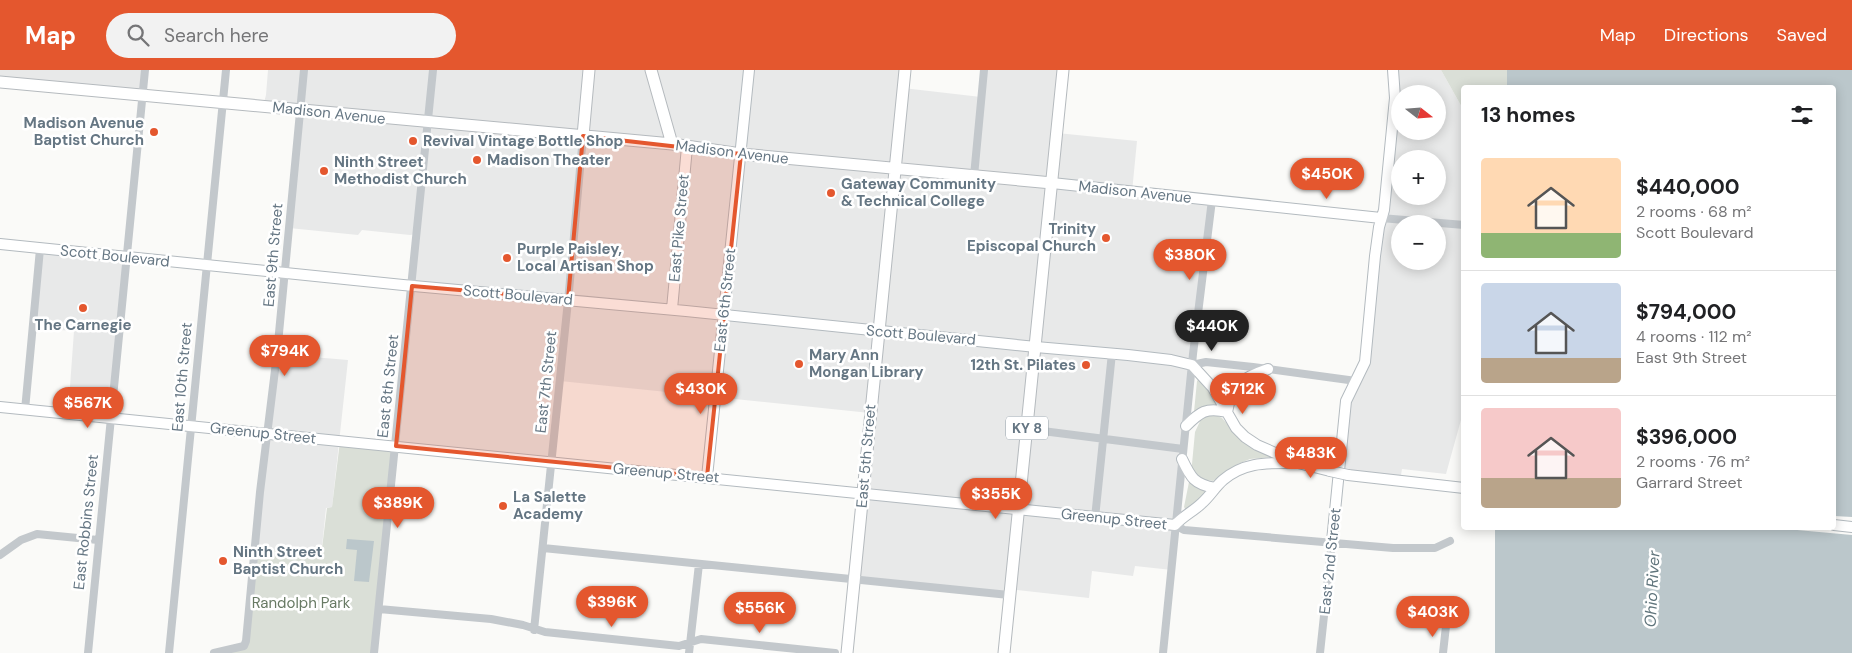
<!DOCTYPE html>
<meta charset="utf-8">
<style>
:root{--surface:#fff;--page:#f2f2f2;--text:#202124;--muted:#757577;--line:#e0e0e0;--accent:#e4572e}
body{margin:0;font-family:"DM Sans",sans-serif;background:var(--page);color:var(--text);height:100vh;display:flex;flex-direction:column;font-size:19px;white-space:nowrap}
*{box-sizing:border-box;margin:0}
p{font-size:16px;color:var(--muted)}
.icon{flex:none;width:28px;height:28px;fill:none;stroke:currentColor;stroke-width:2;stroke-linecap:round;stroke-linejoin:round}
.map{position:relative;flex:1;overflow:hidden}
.panel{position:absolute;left:1461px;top:15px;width:375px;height:445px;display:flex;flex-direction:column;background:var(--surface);border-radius:5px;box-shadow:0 2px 12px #0003}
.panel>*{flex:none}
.needle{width:32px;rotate:107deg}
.tools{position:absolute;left:1391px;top:15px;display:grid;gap:10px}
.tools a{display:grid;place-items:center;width:55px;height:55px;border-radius:50%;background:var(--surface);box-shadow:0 2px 12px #0003;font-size:25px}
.price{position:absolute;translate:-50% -42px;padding:0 11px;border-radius:18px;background:var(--accent);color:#fff;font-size:16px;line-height:32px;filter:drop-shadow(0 1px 2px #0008)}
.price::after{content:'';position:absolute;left:50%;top:30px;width:15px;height:11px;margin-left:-8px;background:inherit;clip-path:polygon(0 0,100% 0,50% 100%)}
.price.active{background:#222;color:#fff}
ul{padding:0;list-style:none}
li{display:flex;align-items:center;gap:15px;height:125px;padding:0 20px}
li+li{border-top:1px solid var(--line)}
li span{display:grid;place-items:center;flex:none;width:140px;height:100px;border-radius:5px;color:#555}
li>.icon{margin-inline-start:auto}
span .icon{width:60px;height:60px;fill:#fffc;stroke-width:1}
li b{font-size:21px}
h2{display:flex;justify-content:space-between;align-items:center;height:60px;padding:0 20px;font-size:21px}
header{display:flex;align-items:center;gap:30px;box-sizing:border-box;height:70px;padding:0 25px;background:var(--accent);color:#fff}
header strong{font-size:24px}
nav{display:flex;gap:28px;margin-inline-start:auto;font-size:18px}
.search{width:350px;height:45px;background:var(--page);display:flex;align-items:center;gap:12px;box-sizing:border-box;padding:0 18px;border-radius:28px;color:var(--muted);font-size:19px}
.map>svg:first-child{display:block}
</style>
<header>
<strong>Map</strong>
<div class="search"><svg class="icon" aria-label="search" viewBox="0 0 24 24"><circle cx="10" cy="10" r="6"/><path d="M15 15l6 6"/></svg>Search here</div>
<nav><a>Map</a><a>Directions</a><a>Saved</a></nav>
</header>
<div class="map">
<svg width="1852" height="583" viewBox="0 0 1852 583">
<rect width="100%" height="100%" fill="#fafaf8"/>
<!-- built -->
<path fill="#e8e9e9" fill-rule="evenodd" d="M 0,0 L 145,0 L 143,25 L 0,12 Z
M 268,0 L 905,0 L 903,18 L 981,27 L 984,0 L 1063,0 L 1057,63 L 1137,71 L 1132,122 L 1212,130 L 1172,500 L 1135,496 L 1133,506 L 1092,501 L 1089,528 L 1017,520 L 1009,525 L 854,510 L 870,343 L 560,311 L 552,392 L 396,376 L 416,164 L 410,165 L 362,160 L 358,165 L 289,158 L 300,40 L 263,36 L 266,25 Z
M 1393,0 L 1441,0 L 1464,41 L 1464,339 L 1446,404 L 1402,399 L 1400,411 L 1338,406 L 1346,331 L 1365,292 ZM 1400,24 L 1438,24 L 1438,61 L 1400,61 ZM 1400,89 L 1438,89 L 1438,126 L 1400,126 ZM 1400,154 L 1438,154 L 1438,191 L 1400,191 Z
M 40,179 L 126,187 L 111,348 L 68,344 L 74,261 L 32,258 Z
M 277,284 L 348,290 L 332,437 L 326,438 L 321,486 L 255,478 Z"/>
<!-- green -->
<path fill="#dadfd7" d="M 1441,0 L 1507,0 L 1507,17 L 1464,18 L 1464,41 Z
M 1199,309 L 1211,325 L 1216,334 L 1206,336 L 1194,342 L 1197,311 Z
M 1214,344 L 1222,348 L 1243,372 L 1273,387 L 1250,389 L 1238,394 L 1213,411 L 1199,409 L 1192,399 L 1192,394 L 1195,362 L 1202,347 Z
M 340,371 L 396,376 L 374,583 L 214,583 L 244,576 L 255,478 L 321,486 L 327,438 L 332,437 Z
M 1189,412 L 1207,420 L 1199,430 L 1186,440 L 1184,437 Z"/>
<!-- water -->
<path fill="#bbc7cb" d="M 1507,0 L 1852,0 L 1852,583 L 1495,583 L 1495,458 L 1834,458 L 1834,18 L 1507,17 Z
M 347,469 L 374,471 L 369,512 L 354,511 L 357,480 L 346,479 Z"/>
<!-- pier -->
<path fill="#fafaf8" d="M 1834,446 L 1852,447 L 1852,465 L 1774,458 L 1834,458 Z"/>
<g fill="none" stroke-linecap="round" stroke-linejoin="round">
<defs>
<path id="secondary" d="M 1052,113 L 1381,148
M 0,174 L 403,215 L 686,241 L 1036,277 L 1128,285 L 1171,290 L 1192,295 L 1213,318 L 1236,358 L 1245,367 L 1257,375 L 1298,393 L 1330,401
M 672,239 L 687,77
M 0,337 L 1175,455 C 1183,446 1194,441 1202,433 C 1210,426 1215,417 1223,410 C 1244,392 1266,393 1292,393
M 1186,356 C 1200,342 1206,337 1227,342 C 1232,314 1242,308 1268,299
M 1182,389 C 1191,408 1194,414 1215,418
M 1348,405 L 1464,418
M 707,407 L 749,0
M 1834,455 L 1852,457
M 1332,471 L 1346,331 L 1365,292 L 1375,186 L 1379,157 L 1384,140 L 1395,28 L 1393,0"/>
<path id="primary" d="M 651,0 L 672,74
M 0,12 L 672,74 L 741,84 L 1052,113
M 583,66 L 589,0
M 847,583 L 905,0
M 1004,583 L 1063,0"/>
</defs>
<!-- secondary casing -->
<use href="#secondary" stroke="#b3babf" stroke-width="12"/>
<!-- primary casing -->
<use href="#primary" stroke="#b5babe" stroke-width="13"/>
<!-- street -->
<path stroke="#c3c8cc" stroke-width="8" d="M 974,106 L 984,0
M 1381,148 L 1464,155
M 1192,295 L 1206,292 L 1253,297 L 1356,311
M 25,340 L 40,179
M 1027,359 L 1183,379
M 1095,448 L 1112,283
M 1175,455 L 1184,460 L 1393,478 L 1435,478 L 1450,471
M 543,478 L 1009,525
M 0,485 L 21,470 L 37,464 L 98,470
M 379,539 L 491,549 L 523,555 L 545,562 L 679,576 L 701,569 L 835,583
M 534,560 L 569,221 L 583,66
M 88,583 L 145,0
M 169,583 L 226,0
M 214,583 L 244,576 L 246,571 L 260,422 L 277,284 L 304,0
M 374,583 L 433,0
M 689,583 L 699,494
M 1163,583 L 1193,284 L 1212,130
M 1320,583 L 1332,471
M 1443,583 L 1446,556"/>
<!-- secondary -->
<use href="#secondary" stroke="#fff" stroke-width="10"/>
<!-- primary -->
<use href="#primary" stroke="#fff" stroke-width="11"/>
<defs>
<path id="secondary-bridge" d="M 1330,401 L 1348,405"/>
</defs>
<!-- secondary-bridge casing -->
<use href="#secondary-bridge" stroke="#b3babf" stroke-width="12" stroke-linecap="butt"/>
<!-- secondary-bridge -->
<use href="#secondary-bridge" stroke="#fff" stroke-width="10"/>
</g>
<!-- marked area -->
<path fill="#e4572e" fill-opacity="0.2" stroke="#e4572e" stroke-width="4" stroke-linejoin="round" d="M 583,66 L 741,84 L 707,407 L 396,376 L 412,216 L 568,229 Z"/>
<!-- markers -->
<g fill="#e4572e" stroke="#fff" stroke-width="2">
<circle cx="154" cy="62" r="5"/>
<circle cx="413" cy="71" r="5"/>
<circle cx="477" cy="90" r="5"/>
<circle cx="324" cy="101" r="5"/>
<circle cx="831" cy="123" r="5"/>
<circle cx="1106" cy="168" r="5"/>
<circle cx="507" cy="188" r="5"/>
<circle cx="83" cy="238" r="5"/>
<circle cx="799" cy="294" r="5"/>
<circle cx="1086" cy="295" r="5"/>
<circle cx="503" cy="436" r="5"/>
<circle cx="223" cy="491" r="5"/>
</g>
<g text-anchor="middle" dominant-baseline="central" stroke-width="5" stroke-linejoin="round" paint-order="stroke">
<!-- shield labels -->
<rect fill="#fff" stroke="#939fa8" stroke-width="1" x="1006" y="346.5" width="42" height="23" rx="4"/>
<g font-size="14" font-weight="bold" fill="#657683">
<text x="1027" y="358">KY 8</text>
</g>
<!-- street labels -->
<g font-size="15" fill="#657683" stroke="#fff">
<text transform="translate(329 43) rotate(6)">Madison Avenue</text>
<text transform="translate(732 82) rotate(7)">Madison Avenue</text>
<text transform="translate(1135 122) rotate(6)">Madison Avenue</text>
<text transform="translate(679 158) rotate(-85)">East Pike Street</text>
<text transform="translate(273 185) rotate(-85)">East 9th Street</text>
<text transform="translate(115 186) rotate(6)">Scott Boulevard</text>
<text transform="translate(518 225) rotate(5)">Scott Boulevard</text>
<text transform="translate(725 230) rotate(-84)">East 6th Street</text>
<text transform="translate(921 265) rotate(5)">Scott Boulevard</text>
<text transform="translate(182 307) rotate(-85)">East 10th Street</text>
<text transform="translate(546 312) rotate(-84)">East 7th Street</text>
<text transform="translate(388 316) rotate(-84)">East 8th Street</text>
<text transform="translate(263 363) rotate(6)">Greenup Street</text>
<text transform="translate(866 386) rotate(-85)">East 5th Street</text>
<text transform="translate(666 403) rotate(5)">Greenup Street</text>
<text transform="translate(1114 449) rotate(6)">Greenup Street</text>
<text transform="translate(86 452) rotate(-84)">East Robbins Street</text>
<text transform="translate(1330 491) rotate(-84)">East 2nd Street</text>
</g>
<!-- poi labels -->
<g font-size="15" font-weight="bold" fill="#657683" stroke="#fff" text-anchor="start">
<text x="144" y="53" text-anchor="end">Madison Avenue<tspan x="144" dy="17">Baptist Church</tspan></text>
<text x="423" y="71">Revival Vintage Bottle Shop</text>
<text x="487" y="90">Madison Theater</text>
<text x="334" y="92">Ninth Street<tspan x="334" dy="17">Methodist Church</tspan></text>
<text x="841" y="114">Gateway Community<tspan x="841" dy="17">&amp; Technical College</tspan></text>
<text x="1096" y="159" text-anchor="end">Trinity<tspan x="1096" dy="17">Episcopal Church</tspan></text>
<text x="517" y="179">Purple Paisley,<tspan x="517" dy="17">Local Artisan Shop</tspan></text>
<text x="83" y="255" text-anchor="middle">The Carnegie</text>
<text x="809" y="285">Mary Ann<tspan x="809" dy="17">Mongan Library</tspan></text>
<text x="1076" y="295" text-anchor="end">12th St. Pilates</text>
<text x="513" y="427">La Salette<tspan x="513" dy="17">Academy</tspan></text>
<text x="233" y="482">Ninth Street<tspan x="233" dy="17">Baptist Church</tspan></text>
</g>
<!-- park labels -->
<g font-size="15" fill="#687a64" stroke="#fff">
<text x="301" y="533">Randolph Park</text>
</g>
<!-- water labels -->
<g font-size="16" font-style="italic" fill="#60757c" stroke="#fff">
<text transform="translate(1652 519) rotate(-87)">Ohio River</text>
</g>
</g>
</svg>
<div class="tools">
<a><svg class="needle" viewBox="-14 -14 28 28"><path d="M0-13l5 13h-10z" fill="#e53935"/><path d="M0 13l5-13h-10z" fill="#757577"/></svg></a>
<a>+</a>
<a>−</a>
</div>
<b class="price" style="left:1327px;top:130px">$450K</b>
<b class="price" style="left:1190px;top:211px">$380K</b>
<b class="price active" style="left:1212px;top:282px">$440K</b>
<b class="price" style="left:285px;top:307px">$794K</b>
<b class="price" style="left:701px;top:345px">$430K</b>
<b class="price" style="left:1243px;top:345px">$712K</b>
<b class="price" style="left:88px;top:359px">$567K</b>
<b class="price" style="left:1311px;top:409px">$483K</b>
<b class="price" style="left:996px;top:450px">$355K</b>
<b class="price" style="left:398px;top:459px">$389K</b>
<b class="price" style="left:612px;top:558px">$396K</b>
<b class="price" style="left:760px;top:564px">$556K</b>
<b class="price" style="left:1433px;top:568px">$403K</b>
<section class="panel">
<h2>13 homes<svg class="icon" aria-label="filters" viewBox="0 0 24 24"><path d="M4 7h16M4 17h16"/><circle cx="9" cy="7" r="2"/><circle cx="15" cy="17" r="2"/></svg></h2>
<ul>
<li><span style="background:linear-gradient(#ffd9b3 75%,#8fb573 0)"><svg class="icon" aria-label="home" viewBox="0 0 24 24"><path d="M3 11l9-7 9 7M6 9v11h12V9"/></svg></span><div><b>$440,000</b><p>2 rooms · 68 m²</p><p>Scott Boulevard</p></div></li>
<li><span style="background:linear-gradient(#c9d6e8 75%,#b9a48a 0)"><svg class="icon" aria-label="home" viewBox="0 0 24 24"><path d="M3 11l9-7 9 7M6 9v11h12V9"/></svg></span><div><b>$794,000</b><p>4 rooms · 112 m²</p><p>East 9th Street</p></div></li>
<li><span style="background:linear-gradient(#f6c9c9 70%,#b9a48a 0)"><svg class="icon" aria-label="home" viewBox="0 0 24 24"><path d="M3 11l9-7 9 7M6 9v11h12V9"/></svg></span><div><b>$396,000</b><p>2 rooms · 76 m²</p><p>Garrard Street</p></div></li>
</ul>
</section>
</div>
